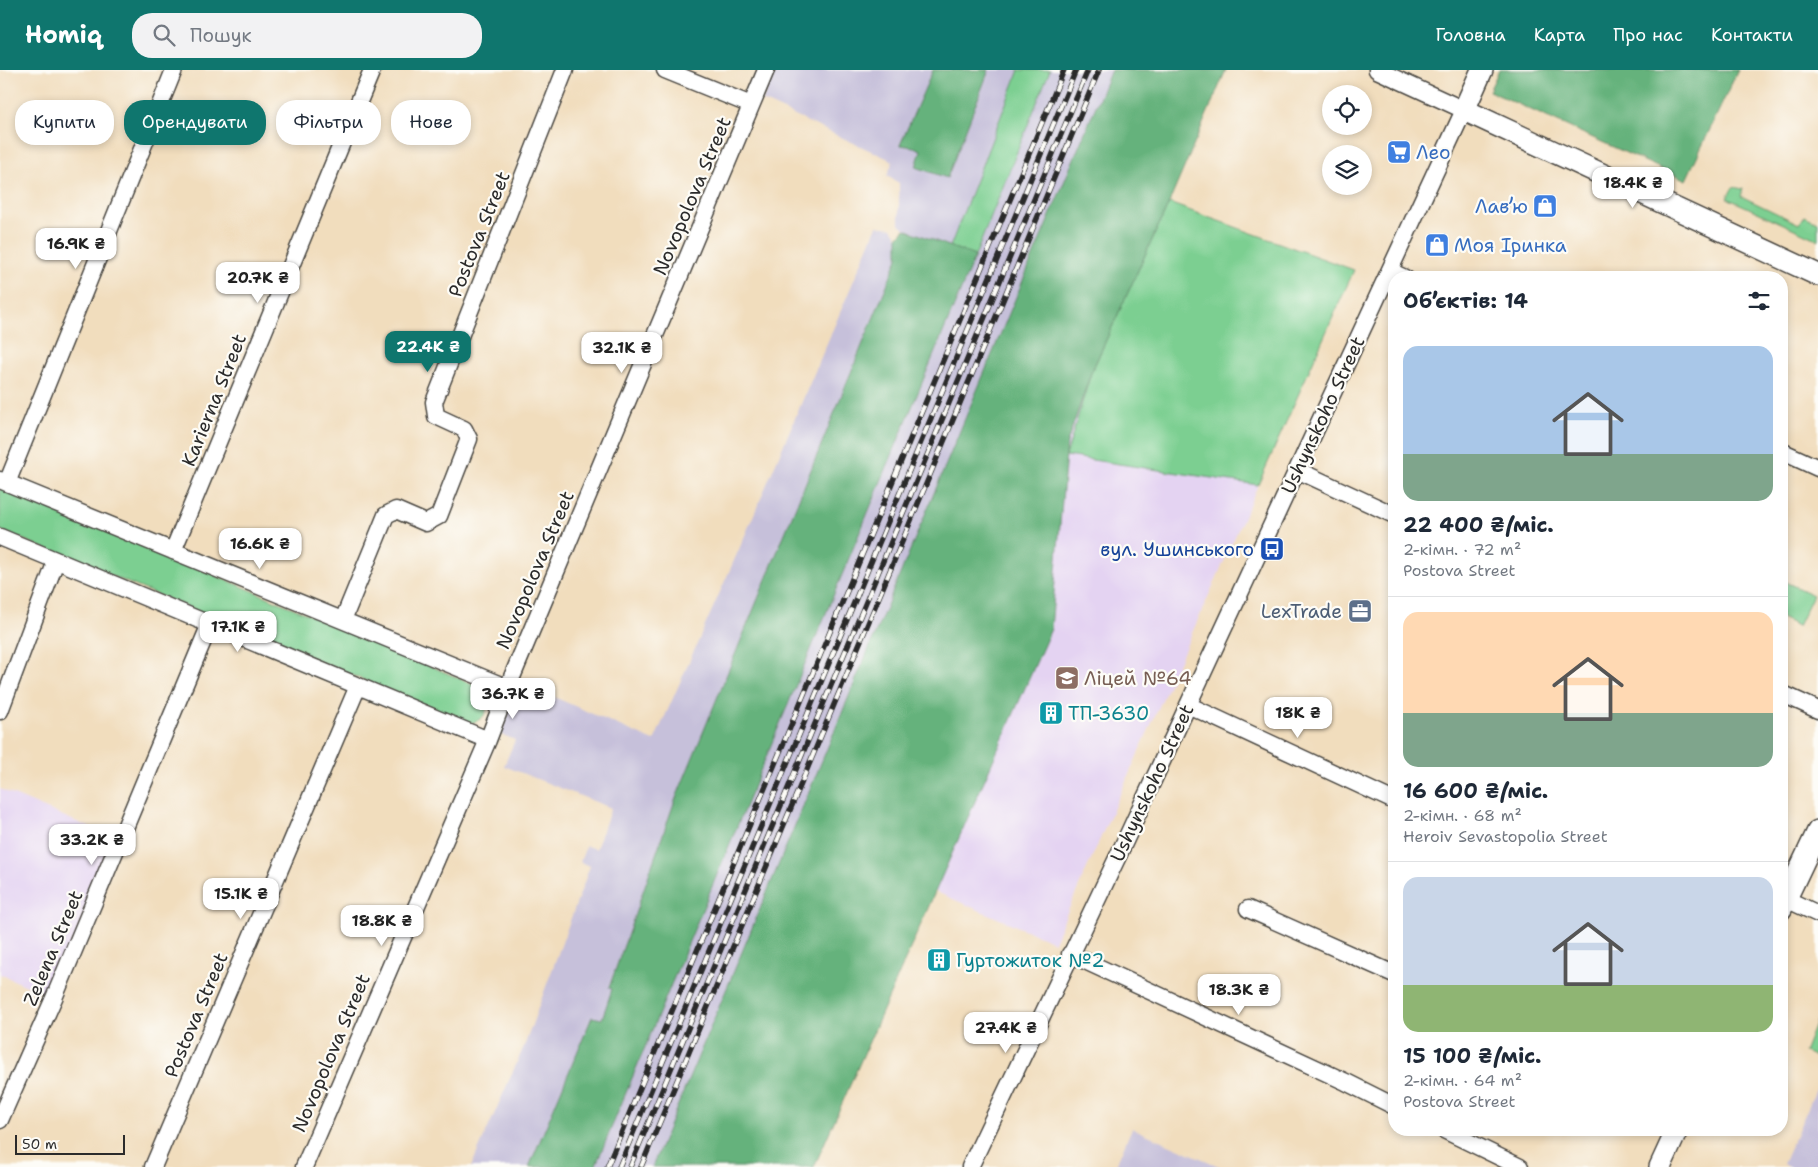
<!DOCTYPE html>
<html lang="uk">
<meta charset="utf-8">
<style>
:root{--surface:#fff;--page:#f2f2f3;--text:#1f2937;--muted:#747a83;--line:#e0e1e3;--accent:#0f766e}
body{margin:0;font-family:"Shantell Sans",sans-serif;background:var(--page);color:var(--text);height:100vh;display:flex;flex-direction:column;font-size:19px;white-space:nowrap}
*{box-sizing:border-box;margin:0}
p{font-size:16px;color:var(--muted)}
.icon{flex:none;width:28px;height:28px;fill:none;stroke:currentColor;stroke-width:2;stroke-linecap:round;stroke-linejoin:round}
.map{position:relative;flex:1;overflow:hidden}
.sheet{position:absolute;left:1388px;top:201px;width:400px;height:865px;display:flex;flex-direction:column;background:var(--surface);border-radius:20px;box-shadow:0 2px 8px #0003}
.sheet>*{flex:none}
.banner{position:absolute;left:15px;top:30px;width:475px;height:45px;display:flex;gap:10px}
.buttons{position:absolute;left:1322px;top:15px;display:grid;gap:10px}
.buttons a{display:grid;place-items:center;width:50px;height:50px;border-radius:50%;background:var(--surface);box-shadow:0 2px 8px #0003;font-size:25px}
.scale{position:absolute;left:15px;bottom:12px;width:110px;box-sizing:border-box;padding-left:5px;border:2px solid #2b2b2b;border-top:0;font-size:14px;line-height:18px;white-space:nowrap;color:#2b2b2b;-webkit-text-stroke:4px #fdfcf7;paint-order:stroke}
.price{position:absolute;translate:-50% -42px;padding:0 11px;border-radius:10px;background:#fff;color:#222;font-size:16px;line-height:32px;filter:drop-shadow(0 1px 2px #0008)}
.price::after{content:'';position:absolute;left:50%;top:30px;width:15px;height:11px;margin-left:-8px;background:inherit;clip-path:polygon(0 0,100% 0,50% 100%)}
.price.active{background:var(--accent);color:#fff}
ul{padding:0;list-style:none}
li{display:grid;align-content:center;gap:10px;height:265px;padding:0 15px}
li+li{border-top:1px solid var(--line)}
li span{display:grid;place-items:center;height:155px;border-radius:15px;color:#555}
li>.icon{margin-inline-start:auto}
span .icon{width:90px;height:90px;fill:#fffc;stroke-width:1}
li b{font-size:21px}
h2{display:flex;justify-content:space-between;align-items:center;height:60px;padding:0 15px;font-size:21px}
.pill{padding:0 18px;border-radius:20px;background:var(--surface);box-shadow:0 2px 8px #0003;font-size:18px;line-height:45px}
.pill.active{background:var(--accent);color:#fff}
header{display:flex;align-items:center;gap:30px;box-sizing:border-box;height:70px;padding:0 25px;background:var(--accent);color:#fff}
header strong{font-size:24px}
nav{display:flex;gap:28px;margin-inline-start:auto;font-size:18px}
.search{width:350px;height:45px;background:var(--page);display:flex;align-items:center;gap:12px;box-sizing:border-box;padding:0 18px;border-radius:20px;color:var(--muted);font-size:19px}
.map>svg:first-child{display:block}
</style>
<header>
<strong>Homiq</strong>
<div class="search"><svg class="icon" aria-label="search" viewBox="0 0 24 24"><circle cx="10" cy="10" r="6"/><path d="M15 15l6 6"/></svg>Пошук</div>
<nav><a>Головна</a><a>Карта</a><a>Про нас</a><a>Контакти</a></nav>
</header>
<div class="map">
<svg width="1818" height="1097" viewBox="0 0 1818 1097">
<rect width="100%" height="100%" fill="#fdfcf7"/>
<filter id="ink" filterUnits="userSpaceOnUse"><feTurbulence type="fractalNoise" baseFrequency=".02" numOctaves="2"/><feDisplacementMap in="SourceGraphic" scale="10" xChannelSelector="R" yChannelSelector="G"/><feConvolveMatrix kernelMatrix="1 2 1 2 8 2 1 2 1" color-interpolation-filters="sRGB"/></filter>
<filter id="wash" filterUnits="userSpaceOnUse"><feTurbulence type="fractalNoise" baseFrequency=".0096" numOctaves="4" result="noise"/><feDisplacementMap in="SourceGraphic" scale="20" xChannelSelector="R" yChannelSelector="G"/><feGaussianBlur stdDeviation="1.12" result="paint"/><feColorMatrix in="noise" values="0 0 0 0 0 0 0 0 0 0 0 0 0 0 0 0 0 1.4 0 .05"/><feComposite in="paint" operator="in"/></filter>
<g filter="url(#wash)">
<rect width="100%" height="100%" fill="#f1ddbd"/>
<!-- built -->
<path fill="#e4d3f2" d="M 1150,126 L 1354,200 L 1054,872 L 887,801 Z
M 0,719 L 119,770 L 54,928 L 0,904 Z"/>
<!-- industrial -->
<path fill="#c6c0da" d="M 775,0 L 933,0 L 900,75 L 914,77 L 921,80 L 916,97 L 947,108 L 989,0 L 1019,0 L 950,177 L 906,159 L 899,154 L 899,113 L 887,106 L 893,91 L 762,31 Z
M 1050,0 L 1111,0 L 652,1097 L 595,1097 L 975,186 Z
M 877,156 L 892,158 L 898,167 L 898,188 L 674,733 L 609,917 L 613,919 L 602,949 L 592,947 L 529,1097 L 471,1097 L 525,974 L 590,796 L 580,792 L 586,776 L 596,779 L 611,738 L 504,696 L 515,670 L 500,664 L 520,612 L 654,671 L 740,477 Z
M 1818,1015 L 1818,1097 L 1788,1097 L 1783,1094 Z
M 1132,1058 L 1221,1097 L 1115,1097 Z"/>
<!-- green -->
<path fill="#7ccf91" stroke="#547d5e" d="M 1019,0 L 1050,0 L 975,186 L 950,177 Z
M 1733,117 L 1743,119 L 1741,126 L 1799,154 L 1804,146 L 1818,152 L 1818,170 L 1727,128 Z
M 1169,133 L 1354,200 L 1258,415 L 1066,386 L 1091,303 Z
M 0,414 L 482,618 C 491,634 489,651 468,653 L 0,460 Z
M 1781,510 L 1813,525 L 1798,556 L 1781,548 Z
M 1818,947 L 1818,988 L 1804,982 Z"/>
<!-- forest -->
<path fill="#65b27b" stroke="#486e53" d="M 933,0 L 989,0 L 947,108 L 916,97 L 921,80 L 914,77 L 900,75 Z
M 1111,0 L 1226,0 L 1169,133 L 1091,303 L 1067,373 L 1051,559 L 814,1097 L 652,1097 Z
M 1499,0 L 1738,0 L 1686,110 L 1489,21 Z
M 905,159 L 975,186 L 595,1097 L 529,1097 L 592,947 L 602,949 L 612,919 L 609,918 L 674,733 L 898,188 L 898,167 Z"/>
</g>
<g filter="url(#ink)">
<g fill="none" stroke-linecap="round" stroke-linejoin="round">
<defs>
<path id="minor" d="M 665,0 L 751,35
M 1390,201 L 1405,208
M 1781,381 L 1818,398
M 1297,400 L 1394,445
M 0,410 L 508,618
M 7,413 L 174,0
M 0,467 L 488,670
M 173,481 L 372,0
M 343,550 L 386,445 L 396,440 L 426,453 L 439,446 L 469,369 L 464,359 L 436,346 L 434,332 L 565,0
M 1781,623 L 1818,640
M 1188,635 L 1394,731
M 0,641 L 56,491
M 1786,829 L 1818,844
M 1248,839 L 1394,904
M 1070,884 L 1346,1012 L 1394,1036
M 0,1050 L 54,928 L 210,554
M 1444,1060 L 1520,1097
M 153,1097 L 358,616
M 304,1097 L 488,670 L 512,607 L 766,0
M 970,1097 L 1119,784 L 1464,40 L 1377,0"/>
<path id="tertiary" d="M 1482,0 L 1464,40 L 1818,205
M 1781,839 L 1818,761
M 1660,1097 L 1677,1060"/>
</defs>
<!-- minor casing -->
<use href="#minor" stroke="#494641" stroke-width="19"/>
<!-- tertiary casing -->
<use href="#tertiary" stroke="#494641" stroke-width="24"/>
<!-- minor -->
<use href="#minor" stroke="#fff" stroke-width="16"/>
<!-- tertiary -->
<use href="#tertiary" stroke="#fff" stroke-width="21"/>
<defs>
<path id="rail" d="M 607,1097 L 1064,0
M 619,1097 L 1076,0
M 630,1097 L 1088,0
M 641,1097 L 1099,0"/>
</defs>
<!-- rail casing -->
<use href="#rail" stroke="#2b2b2b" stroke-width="5.5"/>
<!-- rail -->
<use href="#rail" stroke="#fdfcf7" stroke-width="4" stroke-dasharray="11" stroke-linecap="butt"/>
</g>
</g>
<!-- icons -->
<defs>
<symbol id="supermarket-square" viewBox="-11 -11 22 22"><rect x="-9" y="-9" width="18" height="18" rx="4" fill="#3f7fe0" stroke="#fdfcf7"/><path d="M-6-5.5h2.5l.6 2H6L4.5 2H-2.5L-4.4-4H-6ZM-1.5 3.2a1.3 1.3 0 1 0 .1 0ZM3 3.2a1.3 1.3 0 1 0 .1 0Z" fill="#fff"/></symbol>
<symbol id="shop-square" viewBox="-11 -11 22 22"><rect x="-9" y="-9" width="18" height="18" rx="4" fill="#3f7fe0" stroke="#fdfcf7"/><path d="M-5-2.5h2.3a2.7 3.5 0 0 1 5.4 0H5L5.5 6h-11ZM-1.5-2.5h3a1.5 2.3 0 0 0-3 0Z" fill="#fff"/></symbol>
<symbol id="bus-square" viewBox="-11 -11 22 22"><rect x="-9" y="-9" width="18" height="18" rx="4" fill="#1a4fb4" stroke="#fdfcf7"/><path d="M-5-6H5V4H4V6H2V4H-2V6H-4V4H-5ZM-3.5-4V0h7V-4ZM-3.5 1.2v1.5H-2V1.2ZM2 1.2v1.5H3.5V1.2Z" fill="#fff"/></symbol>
<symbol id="office-square" viewBox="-11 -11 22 22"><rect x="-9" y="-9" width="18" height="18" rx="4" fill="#5c6f8a" stroke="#fdfcf7"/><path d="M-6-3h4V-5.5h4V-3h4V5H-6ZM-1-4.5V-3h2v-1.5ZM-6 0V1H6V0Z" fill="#fff"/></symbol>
<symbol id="school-square" viewBox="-11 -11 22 22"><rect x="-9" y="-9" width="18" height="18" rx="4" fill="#8d6e63" stroke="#fdfcf7"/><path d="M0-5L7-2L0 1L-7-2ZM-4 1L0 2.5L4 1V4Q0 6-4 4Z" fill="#fff"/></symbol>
<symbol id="building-square" viewBox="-11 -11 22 22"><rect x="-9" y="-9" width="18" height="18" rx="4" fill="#0f9aa8" stroke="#fdfcf7"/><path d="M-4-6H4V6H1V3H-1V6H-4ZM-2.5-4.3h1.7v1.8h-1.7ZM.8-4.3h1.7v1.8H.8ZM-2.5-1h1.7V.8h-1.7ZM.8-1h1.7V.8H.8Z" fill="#fff"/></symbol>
</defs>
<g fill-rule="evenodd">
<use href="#supermarket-square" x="1385" y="68" width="28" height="28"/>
<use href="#shop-square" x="1531" y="122" width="28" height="28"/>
<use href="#shop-square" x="1423" y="161" width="28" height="28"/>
<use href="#bus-square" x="1258" y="465" width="28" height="28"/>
<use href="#office-square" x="1346" y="527" width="28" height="28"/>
<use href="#school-square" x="1053" y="594" width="28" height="28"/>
<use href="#building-square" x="1037" y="629" width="28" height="28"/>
<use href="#building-square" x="925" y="876" width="28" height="28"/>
</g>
<g text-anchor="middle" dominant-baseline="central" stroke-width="4.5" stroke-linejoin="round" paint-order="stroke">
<!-- shop labels -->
<g font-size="19" fill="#366cbe" stroke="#fdfcf7" text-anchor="start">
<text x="1416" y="82">Лео</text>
<text x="1528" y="136" text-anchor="end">Лав’ю</text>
<text x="1454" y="175">Моя Іринка</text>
</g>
<!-- street labels -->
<g font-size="19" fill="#2b2b2b" stroke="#fdfcf7">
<text transform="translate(692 126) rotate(-67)">Novopolova Street</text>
<text transform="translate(479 164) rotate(-68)">Postova Street</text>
<text transform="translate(214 330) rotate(-68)">Karierna Street</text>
<text transform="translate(1323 345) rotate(-65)">Ushynskoho Street</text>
<text transform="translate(535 500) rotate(-67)">Novopolova Street</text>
<text transform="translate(1152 713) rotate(-65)">Ushynskoho Street</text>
<text transform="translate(53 878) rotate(-67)">Zelena Street</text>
<text transform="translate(196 945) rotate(-67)">Postova Street</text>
<text transform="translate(331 983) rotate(-67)">Novopolova Street</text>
</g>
<!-- transit labels -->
<g font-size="19" fill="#164399" stroke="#fdfcf7" text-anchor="end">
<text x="1254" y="479">вул. Ушинського</text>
</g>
<!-- service labels -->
<g font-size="19" fill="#4e5e75" stroke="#fdfcf7" text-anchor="end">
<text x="1342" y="541">LexTrade</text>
</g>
<!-- education labels -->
<g font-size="19" fill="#785e54" stroke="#fdfcf7" text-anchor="start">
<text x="1084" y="608">Ліцей №64</text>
</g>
<!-- culture labels -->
<g font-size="19" fill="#0d838f" stroke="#fdfcf7" text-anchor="start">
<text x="1068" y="643">ТП-3630</text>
<text x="956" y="890">Гуртожиток №2</text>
</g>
</g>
</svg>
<div class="buttons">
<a><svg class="icon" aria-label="locate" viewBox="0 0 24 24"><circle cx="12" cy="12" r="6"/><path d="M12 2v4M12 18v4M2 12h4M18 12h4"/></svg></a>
<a><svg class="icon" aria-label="layers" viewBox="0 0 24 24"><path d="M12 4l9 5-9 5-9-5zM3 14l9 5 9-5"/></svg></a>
</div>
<div class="scale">50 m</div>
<b class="price" style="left:1633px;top:139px">18.4K ₴</b>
<b class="price" style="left:76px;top:200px">16.9K ₴</b>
<b class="price" style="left:258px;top:234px">20.7K ₴</b>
<b class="price active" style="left:428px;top:303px">22.4K ₴</b>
<b class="price" style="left:622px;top:304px">32.1K ₴</b>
<b class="price" style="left:260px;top:500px">16.6K ₴</b>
<b class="price" style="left:238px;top:583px">17.1K ₴</b>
<b class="price" style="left:513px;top:650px">36.7K ₴</b>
<b class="price" style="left:1298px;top:669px">18K ₴</b>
<b class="price" style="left:92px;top:796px">33.2K ₴</b>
<b class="price" style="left:241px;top:850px">15.1K ₴</b>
<b class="price" style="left:382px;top:877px">18.8K ₴</b>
<b class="price" style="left:1239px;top:946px">18.3K ₴</b>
<b class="price" style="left:1006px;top:984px">27.4K ₴</b>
<div class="banner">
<a class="pill">Купити</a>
<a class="pill active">Орендувати</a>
<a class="pill">Фільтри</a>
<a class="pill">Нове</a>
</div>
<section class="sheet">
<h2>Об’єктів: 14<svg class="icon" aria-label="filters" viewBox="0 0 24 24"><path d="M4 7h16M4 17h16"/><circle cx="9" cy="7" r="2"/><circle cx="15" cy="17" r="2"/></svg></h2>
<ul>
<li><span style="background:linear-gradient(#a9c7e8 70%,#7fa58c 0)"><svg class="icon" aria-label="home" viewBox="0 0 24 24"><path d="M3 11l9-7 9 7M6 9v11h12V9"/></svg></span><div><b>22 400 ₴/міс.</b><p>2-кімн. · 72 m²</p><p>Postova Street</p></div></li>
<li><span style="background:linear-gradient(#ffd9b3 65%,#7fa58c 0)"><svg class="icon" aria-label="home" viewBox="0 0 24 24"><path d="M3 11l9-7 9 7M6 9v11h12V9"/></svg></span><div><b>16 600 ₴/міс.</b><p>2-кімн. · 68 m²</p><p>Heroiv Sevastopolia Street</p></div></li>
<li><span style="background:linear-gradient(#c9d6e8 70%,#8fb573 0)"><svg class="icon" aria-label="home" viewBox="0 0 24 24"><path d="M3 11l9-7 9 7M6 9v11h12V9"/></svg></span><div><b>15 100 ₴/міс.</b><p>2-кімн. · 64 m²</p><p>Postova Street</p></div></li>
</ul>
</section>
</div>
